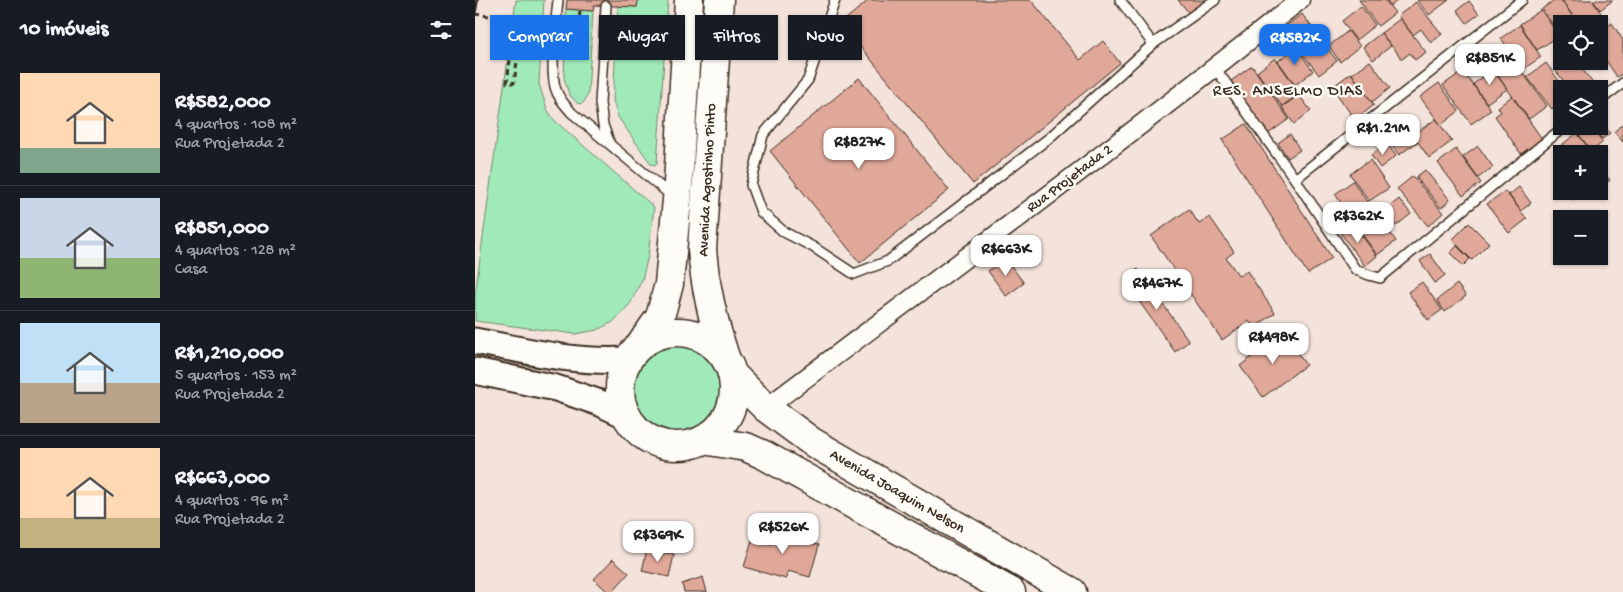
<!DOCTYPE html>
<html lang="pt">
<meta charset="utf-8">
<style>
:root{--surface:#171b24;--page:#242831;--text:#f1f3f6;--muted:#9ea1a6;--line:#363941;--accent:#1a73e8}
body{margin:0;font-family:"Gochi Hand",sans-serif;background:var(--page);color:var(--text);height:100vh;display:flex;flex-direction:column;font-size:19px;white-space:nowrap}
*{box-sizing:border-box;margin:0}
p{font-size:16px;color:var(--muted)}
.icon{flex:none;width:28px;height:28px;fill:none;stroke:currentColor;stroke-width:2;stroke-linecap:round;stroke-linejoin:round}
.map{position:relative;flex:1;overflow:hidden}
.details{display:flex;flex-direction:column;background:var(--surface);width:475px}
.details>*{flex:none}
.top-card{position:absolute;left:15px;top:15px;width:475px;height:45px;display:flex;gap:10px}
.buttons{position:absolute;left:1078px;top:15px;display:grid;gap:10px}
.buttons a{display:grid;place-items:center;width:55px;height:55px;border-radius:0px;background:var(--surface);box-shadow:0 1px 4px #0004;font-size:25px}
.price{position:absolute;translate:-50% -42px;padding:0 11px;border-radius:10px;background:#fff;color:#222;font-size:16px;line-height:32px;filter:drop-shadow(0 1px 2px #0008)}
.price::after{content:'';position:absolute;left:50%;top:30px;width:15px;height:11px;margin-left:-8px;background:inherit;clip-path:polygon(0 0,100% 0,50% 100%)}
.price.current{background:var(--accent);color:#fff}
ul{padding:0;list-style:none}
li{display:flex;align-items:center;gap:15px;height:125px;padding:0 20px}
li+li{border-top:1px solid var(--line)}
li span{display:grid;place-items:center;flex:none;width:140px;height:100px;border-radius:0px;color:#555}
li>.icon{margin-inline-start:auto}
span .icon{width:60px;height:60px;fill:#fffc;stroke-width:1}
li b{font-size:21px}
h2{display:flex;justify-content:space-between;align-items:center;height:60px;padding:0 20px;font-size:21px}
.chip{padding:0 18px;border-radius:0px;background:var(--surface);box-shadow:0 1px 4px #0004;font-size:18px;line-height:45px}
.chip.current{background:var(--accent);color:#fff}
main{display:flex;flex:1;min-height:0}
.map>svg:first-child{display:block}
</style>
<main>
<section class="details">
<h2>10 imóveis<svg class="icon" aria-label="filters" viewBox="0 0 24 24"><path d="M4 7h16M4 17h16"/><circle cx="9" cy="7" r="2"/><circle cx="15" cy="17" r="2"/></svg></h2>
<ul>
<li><span style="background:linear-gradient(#ffd9b3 75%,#7fa58c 0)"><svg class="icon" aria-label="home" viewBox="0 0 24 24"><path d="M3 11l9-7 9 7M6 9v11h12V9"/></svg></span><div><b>R$582,000</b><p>4 quartos · 108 m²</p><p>Rua Projetada 2</p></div></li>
<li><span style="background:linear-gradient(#c9d6e8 60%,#8fb573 0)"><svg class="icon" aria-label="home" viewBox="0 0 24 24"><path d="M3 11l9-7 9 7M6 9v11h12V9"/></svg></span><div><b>R$851,000</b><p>4 quartos · 128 m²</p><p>Casa</p></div></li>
<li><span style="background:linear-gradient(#bfe0f5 60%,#b9a48a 0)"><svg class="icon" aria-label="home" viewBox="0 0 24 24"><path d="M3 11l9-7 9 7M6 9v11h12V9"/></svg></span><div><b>R$1,210,000</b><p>5 quartos · 153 m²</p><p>Rua Projetada 2</p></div></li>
<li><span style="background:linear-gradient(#ffd9b3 70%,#c2b280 0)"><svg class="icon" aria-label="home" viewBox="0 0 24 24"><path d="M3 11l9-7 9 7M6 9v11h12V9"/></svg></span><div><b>R$663,000</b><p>4 quartos · 96 m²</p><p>Rua Projetada 2</p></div></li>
</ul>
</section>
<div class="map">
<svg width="1148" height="592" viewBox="0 0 1148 592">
<rect width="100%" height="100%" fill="#f4e3db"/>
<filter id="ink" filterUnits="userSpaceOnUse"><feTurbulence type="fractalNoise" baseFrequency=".02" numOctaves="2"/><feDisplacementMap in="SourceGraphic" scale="10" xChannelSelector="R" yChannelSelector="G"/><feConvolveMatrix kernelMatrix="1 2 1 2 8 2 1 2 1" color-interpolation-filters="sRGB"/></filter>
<g filter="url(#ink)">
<!-- green -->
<path fill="#a0eab9" stroke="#6e8a6c" d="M 41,0 L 69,0 L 64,84 L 72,109 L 79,120 L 179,207 L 173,256 L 167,280 L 155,304 L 138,322 L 122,330 L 100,334 L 0,321 L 0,295 Z
M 163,0 L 193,0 L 182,163 L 180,165 L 176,164 L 143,117 L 138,101 L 143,6 L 162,7 Z
M 91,9 L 118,11 L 113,94 L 109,102 L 105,104 L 102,103 L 94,94 L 89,78 Z
M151 389a49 49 0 1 1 98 0a49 49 0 1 1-98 0Z"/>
<!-- building -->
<path fill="#e0a899" stroke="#3b2a1e" d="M 92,0 L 163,0 L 162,7 L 119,5 L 118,11 L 91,9 Z
M 394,0 L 556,0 L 605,60 L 628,41 L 645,63 L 498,184 L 366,23 Z
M 703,0 L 733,0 L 715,14 Z
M 884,0 L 910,0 L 920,13 L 903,26 Z
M 911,0 L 923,0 L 916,6 Z
M 942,0 L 974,0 L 954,15 Z
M 1079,0 L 1086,0 L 1103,24 L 1086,24 L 1086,37 L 1067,9 Z
M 1087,0 L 1117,0 L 1128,16 L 1116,24 L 1103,24 Z
M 1118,0 L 1137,0 L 1137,1 L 1125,10 Z
M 994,1 L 1004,14 L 992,23 L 982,10 Z
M 941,2 L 967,34 L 956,43 L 946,29 L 938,35 L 923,16 Z
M 886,6 L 900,25 L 881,40 L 867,21 Z
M 1066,10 L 1084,36 L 1062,50 L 1045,24 Z
M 827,14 L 862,61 L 844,75 L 808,28 Z
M 925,19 L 951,52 L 940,60 L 935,53 L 927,59 L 906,33 Z
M 1137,23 L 1148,40 L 1148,73 L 1142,77 L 1124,50 L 1124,32 Z
M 1045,25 L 1066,57 L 1047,70 L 1026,38 Z
M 873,31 L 885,46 L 865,62 L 854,46 Z
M 906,33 L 916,46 L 898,60 L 888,47 Z
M 821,47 L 838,71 L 820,85 L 803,61 Z
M 1033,52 L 1072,106 L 1054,119 L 1015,65 Z
M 800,58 L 825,93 L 807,106 L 782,72 Z
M 895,61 L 915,88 L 897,102 L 877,74 Z
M 1091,61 L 1101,61 L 1120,86 L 1116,89 L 1095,89 L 1080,70 Z
M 1071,63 L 1090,89 L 1086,89 L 1086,102 L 1077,109 L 1052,77 Z
M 777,66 L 814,119 L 793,134 L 756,81 Z
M 1018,70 L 1032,89 L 1012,103 L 998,84 Z
M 988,71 L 1016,110 L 996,124 L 968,85 Z
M 876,73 L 899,105 L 880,120 L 857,87 Z
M 384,78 L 474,190 L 385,263 L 295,151 Z
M 964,83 L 984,111 L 966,125 L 945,97 Z
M 824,95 L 836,111 L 819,124 L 807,107 Z
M 1037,96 L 1067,139 L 1046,154 L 1020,116 L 1026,112 L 1023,107 Z
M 961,119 L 977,141 L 954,158 L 938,135 Z
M 1124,120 L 1135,133 L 1127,139 L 1116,126 L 1124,126 Z
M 1148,123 L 1148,142 L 1139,132 Z
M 771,124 L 857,258 L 833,274 L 747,140 Z
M 930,126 L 942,142 L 924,155 L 912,139 Z
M 1115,126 L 1128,142 L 1117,151 L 1104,135 Z
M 1102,133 L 1118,154 L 1089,154 L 1084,147 Z
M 815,134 L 825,150 L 813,158 L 803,143 Z
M 912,143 L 921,156 L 905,168 L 896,155 Z
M 1003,146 L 1018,167 L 1003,178 L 988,157 Z
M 981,149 L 1006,183 L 988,196 L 963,163 Z
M 895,160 L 914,188 L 894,201 L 875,174 Z
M 1124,167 L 1135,180 L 1124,189 Z
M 950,170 L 975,200 L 966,208 L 941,177 Z
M 1086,171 L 1086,184 L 1080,176 Z
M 938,176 L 968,213 L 953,226 L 922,189 Z
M 878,181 L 893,203 L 875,216 L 860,194 Z
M 1044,187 L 1056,203 L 1046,211 L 1034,195 Z
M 1030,191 L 1052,219 L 1034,233 L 1012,204 Z
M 1092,191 L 1109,191 L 1098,200 Z
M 924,199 L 936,214 L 921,226 L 909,211 Z
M 714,209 L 724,224 L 735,217 L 759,252 L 751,258 L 764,276 L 772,271 L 800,313 L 779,328 L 774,321 L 747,340 L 676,236 Z
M 906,220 L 921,241 L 902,255 L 884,230 L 888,226 L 892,231 Z
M 876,221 L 902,256 L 890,266 L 864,231 Z
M 994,223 L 1014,243 L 997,260 L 977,240 Z
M 982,246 L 995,259 L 988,266 L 975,253 Z
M 955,254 L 970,275 L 960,283 L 945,261 Z
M 530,258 L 549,283 L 531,296 L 513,271 Z
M 663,269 L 714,341 L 700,352 L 649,280 Z
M 947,282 L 967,310 L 953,320 L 933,292 Z
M 982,284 L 991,296 L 970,312 L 962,300 Z
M 808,333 L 831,365 L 788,397 L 765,366 Z
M 302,525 L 322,530 L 320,539 L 344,545 L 335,577 L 313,571 L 311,579 L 269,567 L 277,540 L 296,545 Z
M 172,549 L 199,555 L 194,577 L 167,571 Z
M 138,559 L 154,573 L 137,592 L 133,592 L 119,579 Z
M 228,577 L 232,592 L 209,592 L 207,584 Z"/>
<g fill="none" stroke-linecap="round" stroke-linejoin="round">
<defs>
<path id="service" d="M 83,0 C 81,23 75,65 80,87 C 83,98 90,105 97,113 L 198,197
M 360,0 L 333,80 L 288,135 L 276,185 L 286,212 L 309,232 L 338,247 L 379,274 L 413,261 L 574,138 L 678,44 L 740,0
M 645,0 L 678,44
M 131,6 L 125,103 L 128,125 L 135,144
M 740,68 L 820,179 L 880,269 L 894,275 L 905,278 L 1090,126
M 1124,101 L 1148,83
M 820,179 L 1047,0"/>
<path id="minor" d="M 291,408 C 470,273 650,140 825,0"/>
<path id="secondary" d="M 0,341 C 52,351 99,363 152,360
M 0,371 L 81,388 L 125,403 L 150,415"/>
<path id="primary" d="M 244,0 L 227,249 C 230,288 238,321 250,357
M145 389a57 57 0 1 1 114 0a57 57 0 1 1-114 0Z
M 166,344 L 185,317 L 194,284 L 202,200 L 214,0
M 258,375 L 291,408 L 337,442 L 597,592
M 228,440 L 271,447 L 289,455 L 536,592"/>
</defs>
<!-- service casing -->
<use href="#service" stroke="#3b2a1e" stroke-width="12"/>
<!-- minor casing -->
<use href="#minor" stroke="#3b2a1e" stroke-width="21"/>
<!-- secondary casing -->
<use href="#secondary" stroke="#3b2a1e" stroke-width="29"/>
<!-- primary casing -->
<use href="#primary" stroke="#3b2a1e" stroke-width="31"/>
<!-- path -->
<path stroke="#3b2a1e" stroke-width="3" stroke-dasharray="5 4" stroke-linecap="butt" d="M 0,14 L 40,20 L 32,83 L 39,83 L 45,39 L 66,40
M 92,40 L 103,41 L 105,10"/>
<!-- service -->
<use href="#service" stroke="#fdfcf7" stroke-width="9"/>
<!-- minor -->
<use href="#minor" stroke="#fdfcf7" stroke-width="18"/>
<!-- secondary -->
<use href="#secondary" stroke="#fdfcf7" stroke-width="25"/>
<!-- primary -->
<use href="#primary" stroke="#fdfcf7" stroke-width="28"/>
<!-- rail -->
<path stroke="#3b2a1e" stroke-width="4" d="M 0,11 L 2,0"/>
</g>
</g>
<g text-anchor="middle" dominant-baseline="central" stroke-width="5" stroke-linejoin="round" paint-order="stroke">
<!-- street labels -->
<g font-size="15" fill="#3b2a1e" stroke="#fdfcf7">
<text transform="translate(595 179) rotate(-37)">Rua Projetada 2</text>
<text transform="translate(233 180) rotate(-87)">Avenida Agostinho Pinto</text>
<text transform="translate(422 492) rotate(30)">Avenida Joaquim Nelson</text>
</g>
<!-- neighbourhood labels -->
<g font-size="16" letter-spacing="1" fill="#3b2a1e" stroke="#fdfcf7">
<text x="813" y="92">RES. ANSELMO DIAS</text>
</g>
</g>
</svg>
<div class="buttons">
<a><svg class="icon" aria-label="locate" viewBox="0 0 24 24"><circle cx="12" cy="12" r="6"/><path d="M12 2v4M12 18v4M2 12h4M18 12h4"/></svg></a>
<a><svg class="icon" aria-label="layers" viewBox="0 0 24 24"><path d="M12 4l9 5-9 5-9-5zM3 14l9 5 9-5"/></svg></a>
<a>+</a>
<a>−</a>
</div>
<b class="price current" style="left:820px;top:66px">R$582K</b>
<b class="price" style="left:1015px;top:86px">R$851K</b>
<b class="price" style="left:908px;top:156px">R$1.21M</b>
<b class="price" style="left:384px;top:170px">R$827K</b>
<b class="price" style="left:883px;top:244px">R$362K</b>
<b class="price" style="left:531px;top:277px">R$663K</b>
<b class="price" style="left:682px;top:311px">R$467K</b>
<b class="price" style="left:798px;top:365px">R$498K</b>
<b class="price" style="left:308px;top:555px">R$526K</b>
<b class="price" style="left:183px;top:563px">R$369K</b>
<div class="top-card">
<a class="chip current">Comprar</a>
<a class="chip">Alugar</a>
<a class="chip">Filtros</a>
<a class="chip">Novo</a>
</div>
</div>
</main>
